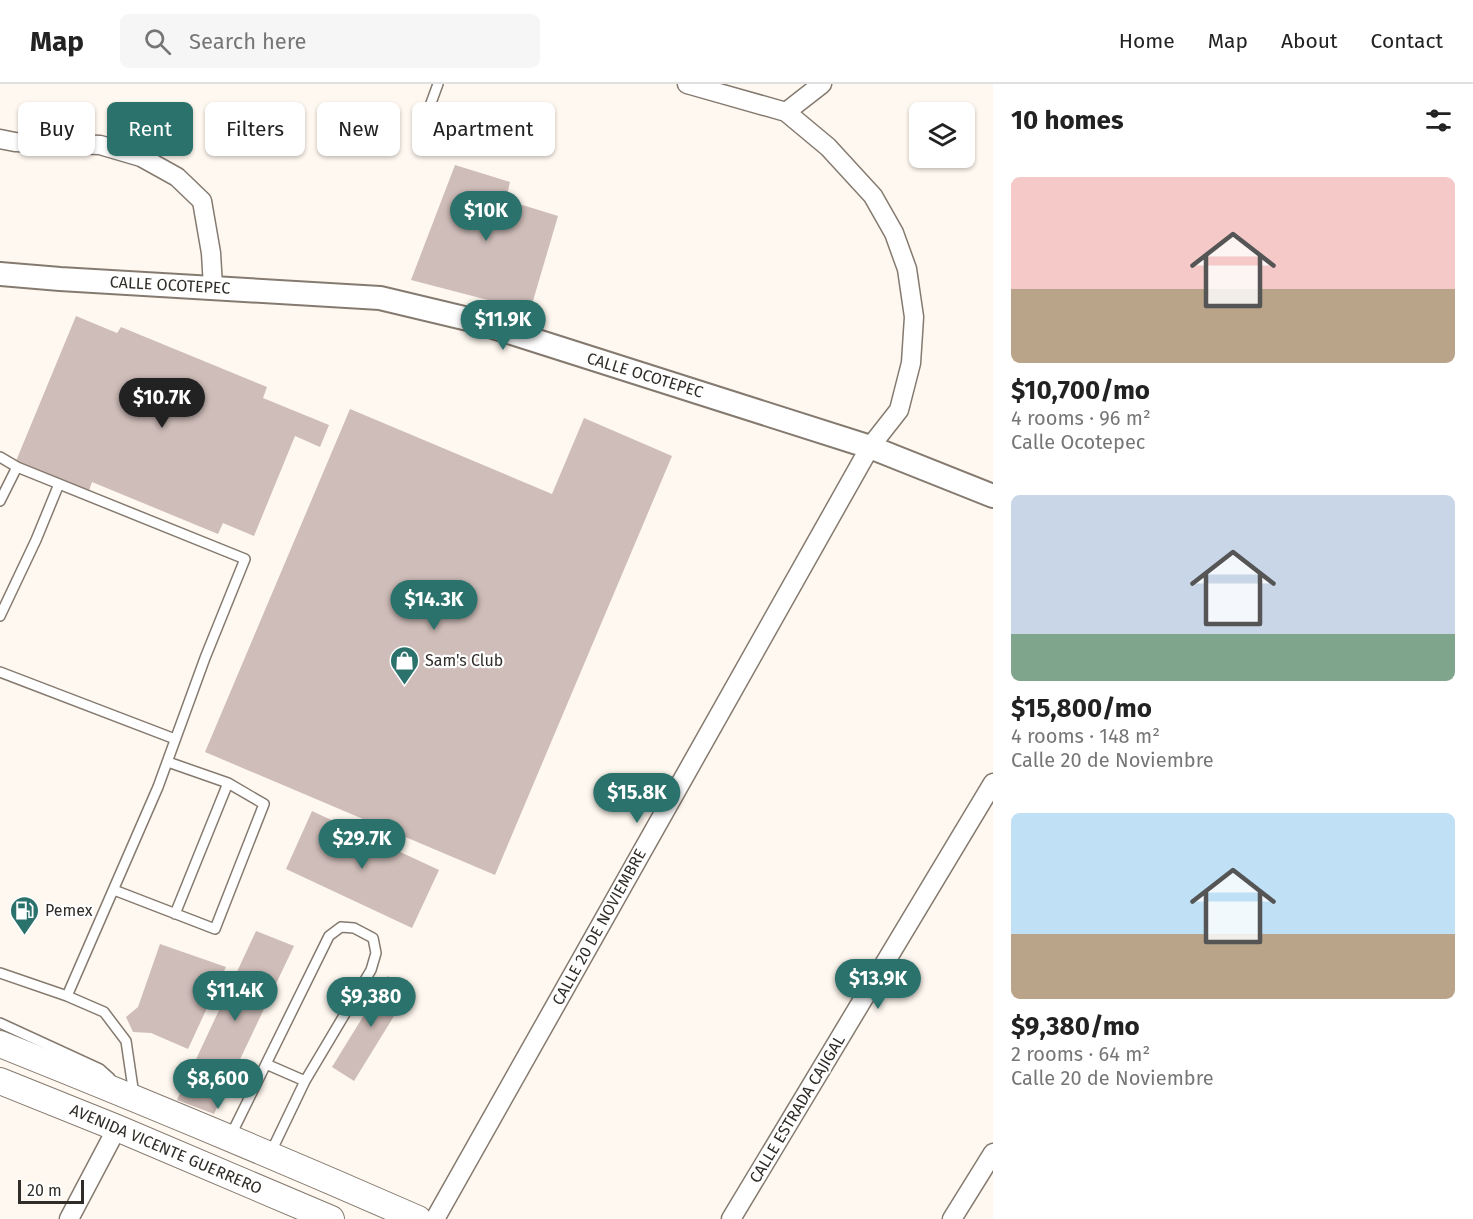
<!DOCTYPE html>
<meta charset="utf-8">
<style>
:root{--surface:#fff;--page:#f6f6f6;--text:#222;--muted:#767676;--line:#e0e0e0;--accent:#2a726b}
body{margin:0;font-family:"Fira Sans",sans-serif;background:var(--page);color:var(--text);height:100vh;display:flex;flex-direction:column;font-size:22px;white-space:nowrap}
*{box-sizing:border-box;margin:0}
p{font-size:20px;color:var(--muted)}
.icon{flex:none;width:33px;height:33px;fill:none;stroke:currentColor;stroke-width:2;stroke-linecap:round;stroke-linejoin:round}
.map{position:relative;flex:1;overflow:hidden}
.details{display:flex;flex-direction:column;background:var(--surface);width:480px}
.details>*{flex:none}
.top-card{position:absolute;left:18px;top:18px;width:570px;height:54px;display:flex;gap:12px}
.buttons{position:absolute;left:909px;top:18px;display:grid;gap:12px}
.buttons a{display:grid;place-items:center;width:66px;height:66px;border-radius:9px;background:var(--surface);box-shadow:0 2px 4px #0004;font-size:30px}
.scale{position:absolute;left:18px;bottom:15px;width:66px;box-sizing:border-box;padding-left:6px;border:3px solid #302c27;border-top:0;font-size:16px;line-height:21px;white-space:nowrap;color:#302c27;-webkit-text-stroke:4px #fff;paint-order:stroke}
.price{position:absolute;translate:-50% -51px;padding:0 14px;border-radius:21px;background:var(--accent);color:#fff;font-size:20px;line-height:39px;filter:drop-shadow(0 2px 3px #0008)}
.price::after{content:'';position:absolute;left:50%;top:36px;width:18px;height:14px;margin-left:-9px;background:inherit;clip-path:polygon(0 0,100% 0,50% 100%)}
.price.current{background:#222;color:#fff}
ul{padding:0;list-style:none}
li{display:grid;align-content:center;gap:12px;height:318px;padding:0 18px}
li span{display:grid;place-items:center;height:186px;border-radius:9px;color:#555}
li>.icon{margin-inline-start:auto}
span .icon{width:108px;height:108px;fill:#fffc;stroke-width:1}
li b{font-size:26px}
h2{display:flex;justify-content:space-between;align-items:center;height:72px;padding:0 18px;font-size:26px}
.pill{padding:0 21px;border-radius:9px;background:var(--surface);box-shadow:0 2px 4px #0004;font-size:21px;line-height:54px}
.pill.current{background:var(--accent);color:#fff}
header{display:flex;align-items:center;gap:36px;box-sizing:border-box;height:84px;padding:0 30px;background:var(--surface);border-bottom:2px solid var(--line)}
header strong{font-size:28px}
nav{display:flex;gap:33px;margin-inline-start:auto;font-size:21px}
.search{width:420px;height:54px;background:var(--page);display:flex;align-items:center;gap:15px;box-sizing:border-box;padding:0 21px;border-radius:9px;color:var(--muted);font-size:22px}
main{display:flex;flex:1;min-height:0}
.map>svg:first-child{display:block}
</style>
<header>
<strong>Map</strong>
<div class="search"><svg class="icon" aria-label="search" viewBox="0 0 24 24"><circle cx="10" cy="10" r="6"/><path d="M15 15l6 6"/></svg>Search here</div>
<nav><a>Home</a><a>Map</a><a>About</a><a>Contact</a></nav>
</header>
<main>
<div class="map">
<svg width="993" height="1135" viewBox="0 0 993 1135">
<rect width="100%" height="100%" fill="#fff8f0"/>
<!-- building -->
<path fill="#cfbdb9" d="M 455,81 L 510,98 L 506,116 L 558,132 L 530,227 L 411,196 Z
M 76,232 L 117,249 L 121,243 L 267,303 L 263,314 L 329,341 L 320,363 L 295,352 L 254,452 L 223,439 L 218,450 L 92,398 L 89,407 L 16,377 Z
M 350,325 L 552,410 L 584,334 L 672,372 L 495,791 L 205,668 Z
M 312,727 L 439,786 L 412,844 L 286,785 Z
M 256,847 L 294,862 L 214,1030 L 177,1016 Z
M 160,860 L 226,883 L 188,965 L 151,949 L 133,948 L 126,933 L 138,923 Z
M 388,892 L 410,906 L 354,997 L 332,983 Z"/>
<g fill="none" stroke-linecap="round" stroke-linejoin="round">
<defs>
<path id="service" d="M 424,38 L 438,0
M 0,373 L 17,383 L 245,475 L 205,574 L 158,703 L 67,912
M 0,417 L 17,383
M 0,532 L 36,456 L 59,400
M 0,588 L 175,655
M 114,806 L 215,845 L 264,720 L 228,699 L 168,678
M 175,830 L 228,699
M 0,889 L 67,912 L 104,928 L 126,957 L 134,1011
M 0,939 L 100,985 L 110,994
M 266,980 L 305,997
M 230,1053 L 329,852 L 341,843 L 354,844 L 373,854 L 376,869 L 371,886 L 305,997 L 270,1070"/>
<path id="minor" d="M 786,28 L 822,0
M 0,55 L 15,58 L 100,61 L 141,73 L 177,93 L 202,117 L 211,169 L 213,203
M 69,1135 L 117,1044
M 435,1135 L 870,363 L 899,326 L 911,279 L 914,233 L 907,185 L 894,149 L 873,112 L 828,63 L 786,28 L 687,0
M 731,1135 L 993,699
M 952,1135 L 993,1069"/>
<path id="tertiary" d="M 0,190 L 60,195 L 380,214 L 468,235 L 870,363 L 993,412"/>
<path id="secondary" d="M 0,960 C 140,1016 279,1074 418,1135
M 0,997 L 117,1044 L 331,1135"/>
</defs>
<!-- service casing -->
<use href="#service" stroke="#857a6f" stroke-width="12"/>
<!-- minor casing -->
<use href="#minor" stroke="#857a6f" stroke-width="21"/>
<!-- tertiary casing -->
<use href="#tertiary" stroke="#857a6f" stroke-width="26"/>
<!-- secondary casing -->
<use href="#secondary" stroke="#857a6f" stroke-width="28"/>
<!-- service -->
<use href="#service" stroke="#fff" stroke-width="9"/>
<!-- minor -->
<use href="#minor" stroke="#fff" stroke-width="18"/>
<!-- tertiary -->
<use href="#tertiary" stroke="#fff" stroke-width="22"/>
<!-- secondary -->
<use href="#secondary" stroke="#fff" stroke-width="26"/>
</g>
<!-- icons -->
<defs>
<symbol id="shop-pin" viewBox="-11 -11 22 30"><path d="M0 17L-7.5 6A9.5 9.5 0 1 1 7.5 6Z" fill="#2a726b" stroke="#fff"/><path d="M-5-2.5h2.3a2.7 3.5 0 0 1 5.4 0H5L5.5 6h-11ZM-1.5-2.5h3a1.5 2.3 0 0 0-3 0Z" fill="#fff"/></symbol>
<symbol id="fuel-pin" viewBox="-11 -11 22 30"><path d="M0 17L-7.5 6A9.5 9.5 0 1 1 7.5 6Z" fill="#2a726b" stroke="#fff"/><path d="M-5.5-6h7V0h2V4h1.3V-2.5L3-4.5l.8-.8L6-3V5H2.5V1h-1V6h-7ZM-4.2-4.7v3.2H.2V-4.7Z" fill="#fff"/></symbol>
</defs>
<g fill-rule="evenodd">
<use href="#shop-pin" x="388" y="560" width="33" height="45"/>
<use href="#fuel-pin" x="8" y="810" width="33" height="45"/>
</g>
<g text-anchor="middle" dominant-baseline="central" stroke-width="4.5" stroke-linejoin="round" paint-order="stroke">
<!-- street labels -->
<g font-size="16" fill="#302c27" stroke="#fff">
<text transform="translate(170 201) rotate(3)">CALLE OCOTEPEC</text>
<text transform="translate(645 291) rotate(17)">CALLE OCOTEPEC</text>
<text transform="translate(599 843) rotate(-61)">CALLE 20 DE NOVIEMBRE</text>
<text transform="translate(797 1025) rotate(-59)">CALLE ESTRADA CAJIGAL</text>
<text transform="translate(166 1065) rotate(23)">AVENIDA VICENTE GUERRERO</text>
</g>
<!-- poi labels -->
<g font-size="16" fill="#302c27" stroke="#fff" text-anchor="start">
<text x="425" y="576">Sam's Club</text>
<text x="45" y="826">Pemex</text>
</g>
</g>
</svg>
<div class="buttons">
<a><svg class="icon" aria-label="layers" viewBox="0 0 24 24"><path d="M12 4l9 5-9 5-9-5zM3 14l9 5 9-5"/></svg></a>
</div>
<div class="scale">20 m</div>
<b class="price" style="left:486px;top:158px">$10K</b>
<b class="price" style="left:503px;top:267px">$11.9K</b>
<b class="price current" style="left:162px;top:345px">$10.7K</b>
<b class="price" style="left:434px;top:547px">$14.3K</b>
<b class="price" style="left:637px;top:740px">$15.8K</b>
<b class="price" style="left:362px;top:786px">$29.7K</b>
<b class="price" style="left:878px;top:926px">$13.9K</b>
<b class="price" style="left:235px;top:938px">$11.4K</b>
<b class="price" style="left:371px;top:944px">$9,380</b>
<b class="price" style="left:218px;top:1026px">$8,600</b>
<div class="top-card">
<a class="pill">Buy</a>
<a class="pill current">Rent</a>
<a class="pill">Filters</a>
<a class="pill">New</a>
<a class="pill">Apartment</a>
</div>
</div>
<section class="details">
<h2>10 homes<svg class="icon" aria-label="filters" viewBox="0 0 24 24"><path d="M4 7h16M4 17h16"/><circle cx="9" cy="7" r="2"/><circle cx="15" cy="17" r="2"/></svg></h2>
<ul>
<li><span style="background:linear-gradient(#f6c9c9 60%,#b9a48a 0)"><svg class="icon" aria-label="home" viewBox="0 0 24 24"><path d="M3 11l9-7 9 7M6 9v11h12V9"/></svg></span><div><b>$10,700/mo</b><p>4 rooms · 96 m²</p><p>Calle Ocotepec</p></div></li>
<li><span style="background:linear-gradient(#c9d6e8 75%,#7fa58c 0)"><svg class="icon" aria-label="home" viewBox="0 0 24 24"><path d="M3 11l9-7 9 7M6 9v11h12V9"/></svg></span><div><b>$15,800/mo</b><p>4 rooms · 148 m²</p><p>Calle 20 de Noviembre</p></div></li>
<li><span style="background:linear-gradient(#bfe0f5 65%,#b9a48a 0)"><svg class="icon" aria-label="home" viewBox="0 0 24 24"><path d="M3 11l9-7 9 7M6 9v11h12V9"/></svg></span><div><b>$9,380/mo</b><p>2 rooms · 64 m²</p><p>Calle 20 de Noviembre</p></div></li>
</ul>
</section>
</main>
